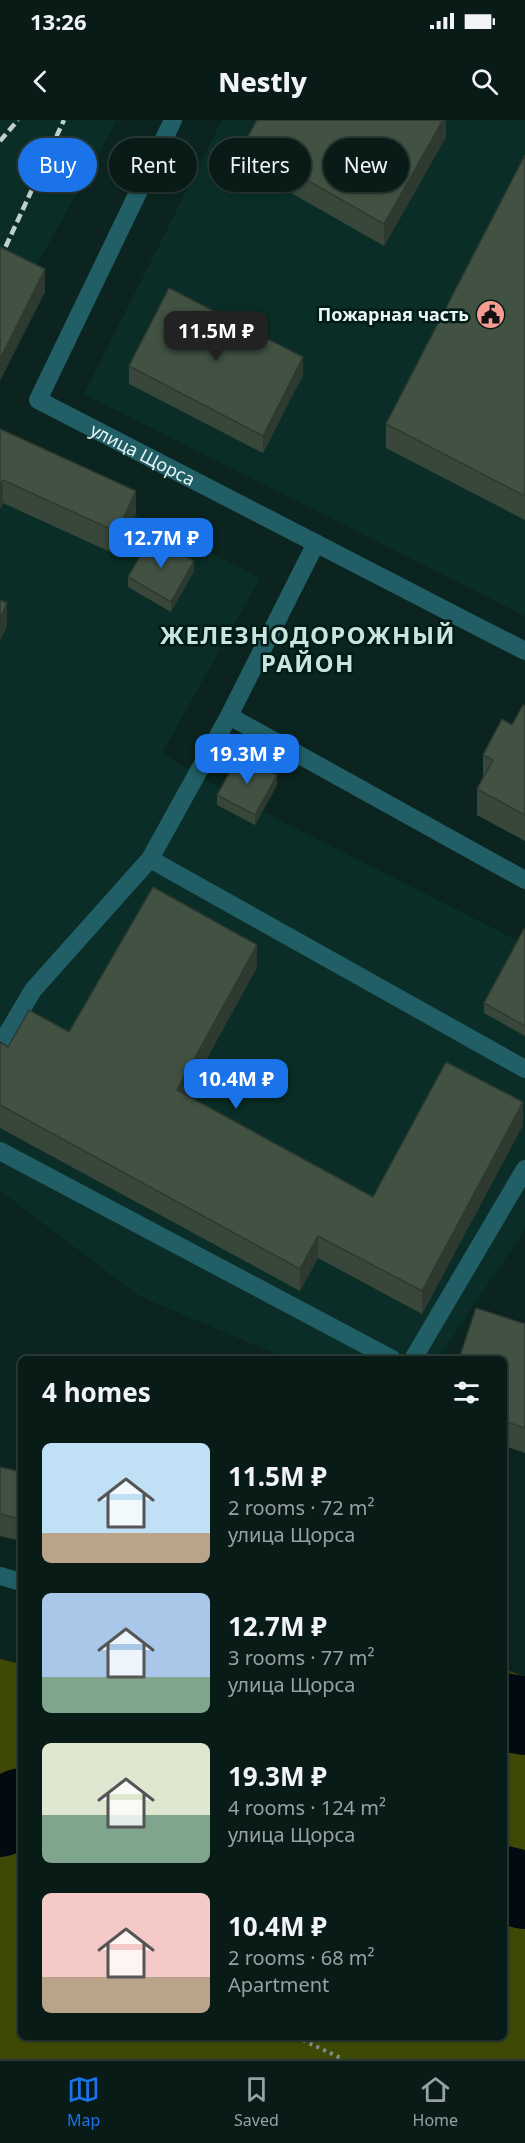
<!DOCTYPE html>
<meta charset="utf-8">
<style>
:root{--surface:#081b17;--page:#162824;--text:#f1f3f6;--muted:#98a1a1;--line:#293936;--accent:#1a73e8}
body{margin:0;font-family:"Noto Sans",sans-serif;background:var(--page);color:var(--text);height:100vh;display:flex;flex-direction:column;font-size:22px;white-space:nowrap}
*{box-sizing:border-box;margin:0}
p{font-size:20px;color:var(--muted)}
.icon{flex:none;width:33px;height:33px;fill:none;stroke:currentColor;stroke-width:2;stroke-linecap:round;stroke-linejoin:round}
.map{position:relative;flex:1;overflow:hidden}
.drawer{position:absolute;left:18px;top:1236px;width:489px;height:684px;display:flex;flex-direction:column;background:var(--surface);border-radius:9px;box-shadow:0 2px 4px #0004,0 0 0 2px var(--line)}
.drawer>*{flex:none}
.banner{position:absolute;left:18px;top:18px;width:489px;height:54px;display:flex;gap:12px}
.price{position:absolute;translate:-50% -51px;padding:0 14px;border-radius:12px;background:var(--accent);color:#fff;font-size:20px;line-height:39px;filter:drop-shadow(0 2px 3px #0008)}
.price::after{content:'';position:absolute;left:50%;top:36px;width:18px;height:14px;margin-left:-9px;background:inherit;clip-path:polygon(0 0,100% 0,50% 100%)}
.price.active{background:#222;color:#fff}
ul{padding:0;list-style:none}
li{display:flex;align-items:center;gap:18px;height:150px;padding:0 24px}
li span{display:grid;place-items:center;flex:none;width:168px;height:120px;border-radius:9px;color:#555}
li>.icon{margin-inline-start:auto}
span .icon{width:72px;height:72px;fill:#fffc;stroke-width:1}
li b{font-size:26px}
h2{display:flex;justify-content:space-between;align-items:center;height:72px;padding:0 24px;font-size:26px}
.tag{padding:0 21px;border-radius:27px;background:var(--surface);box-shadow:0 2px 4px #0004,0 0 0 2px var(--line);font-size:21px;line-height:54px}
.tag.active{background:var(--accent);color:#fff}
.status{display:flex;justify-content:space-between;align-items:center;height:42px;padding:0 30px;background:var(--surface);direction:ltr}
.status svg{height:16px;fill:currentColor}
header{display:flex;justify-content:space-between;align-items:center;height:78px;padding:0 24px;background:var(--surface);font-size:27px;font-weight:800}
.menu{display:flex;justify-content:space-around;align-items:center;height:84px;border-top:2px solid var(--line);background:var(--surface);font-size:16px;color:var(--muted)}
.menu a{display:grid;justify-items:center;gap:3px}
.menu .active{color:var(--accent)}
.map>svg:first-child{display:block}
</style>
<div class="status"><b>13:26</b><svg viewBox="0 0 49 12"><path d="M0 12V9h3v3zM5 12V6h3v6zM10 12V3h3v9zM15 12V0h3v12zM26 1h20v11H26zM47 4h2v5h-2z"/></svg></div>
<header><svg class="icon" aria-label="back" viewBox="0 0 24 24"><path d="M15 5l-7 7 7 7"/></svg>Nestly<svg class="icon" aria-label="search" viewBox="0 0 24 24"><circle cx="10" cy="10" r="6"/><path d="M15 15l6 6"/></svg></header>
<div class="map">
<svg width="525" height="1939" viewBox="0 0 525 1939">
<rect width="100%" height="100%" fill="#0b241f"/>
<!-- built -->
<path fill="#0a2e27" d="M 0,0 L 117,0 L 27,163 L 45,172 L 0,261 Z
M 222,0 L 525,0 L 525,496 L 84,274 Z
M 0,332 L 136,394 L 260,458 L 162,633 L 224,671 L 240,644 L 277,665 L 263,692 L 525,824 L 525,1109 L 438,1239 L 289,1239 L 141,1177 L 0,1071 Z"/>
<!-- green -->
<path fill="#3f4905" d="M 0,1539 L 21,1544 L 21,1917 L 504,1917 L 504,1549 L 525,1557 L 525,1939 L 0,1939 Z"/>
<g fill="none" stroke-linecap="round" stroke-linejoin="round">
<!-- river -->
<path stroke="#020b12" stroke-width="78" d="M 504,1592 L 525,1596
M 0,1698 L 21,1687
M 504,1765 L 525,1770"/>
<!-- path -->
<path stroke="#7c908c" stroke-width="4" stroke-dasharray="3 4.5" stroke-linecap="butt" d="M 296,1917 L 343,1939"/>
<!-- lane -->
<path stroke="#215e66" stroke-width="18" d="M 229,596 L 525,760
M 150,739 L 525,949
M 0,926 L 33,870 L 150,739 L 229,596 L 316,423
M 0,1031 L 392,1239
M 413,1239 L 525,1049
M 0,1456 L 21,1462"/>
<!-- street -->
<path stroke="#215e66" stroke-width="18" id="s1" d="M 173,0 L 38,280 L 525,531"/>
<!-- rail -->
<path stroke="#bfd0cb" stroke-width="4.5" stroke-dasharray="9 4.5" stroke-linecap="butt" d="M 0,21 L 18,0
M 0,139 L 64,0"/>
</g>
<!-- wall -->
<path fill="#38473a" d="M 446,0 L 446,17 L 384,126 L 244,46 L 244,24 Z
M 525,35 L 525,400 L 386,328 L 386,304 Z
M 129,246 L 303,255 L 263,333 L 129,264 Z
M 0,309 L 136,394 L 117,435 L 3,383 L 0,389 Z
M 194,451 L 171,492 L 128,467 L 128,457 Z
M 525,586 L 525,721 L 477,695 L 477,669 L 483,658 L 483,635 L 512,605 Z
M 277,665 L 255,705 L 217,685 L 217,675 Z
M 525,810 L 525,916 L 484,893 L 484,883 Z
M 257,847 L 187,975 L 373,1077 L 523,1005 L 422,1194 L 318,1138 L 300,1171 L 0,1008 L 0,922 L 8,927 L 69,912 Z
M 525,1204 L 525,1333 L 504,1326 L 504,1239 Z
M 0,1347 L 21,1352 L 21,1421 L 0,1416 Z"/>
<!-- shaded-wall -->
<path fill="#2e392f" d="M 443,0 L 446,0 L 446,17 L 384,126 L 384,104 Z
M 45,149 L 45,172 L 0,261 L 0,239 Z
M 303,237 L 303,255 L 263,333 L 263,316 Z
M 3,360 L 3,383 L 0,389 L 0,366 Z
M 136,371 L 136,394 L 117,435 L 117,412 Z
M 194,441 L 194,451 L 171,492 L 171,482 Z
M 7,483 L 7,506 L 0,521 L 0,499 Z
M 277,655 L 277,665 L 255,705 L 255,695 Z
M 257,825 L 257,847 L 177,993 L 177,970 Z
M 523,982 L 523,1005 L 422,1194 L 422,1171 Z
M 318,1116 L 318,1138 L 300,1171 L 300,1149 Z"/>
<!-- building -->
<path fill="#415243" stroke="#2e392f" stroke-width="1.5" d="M 257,0 L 443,0 L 384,104 L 244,24 Z
M 525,35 L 525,376 L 386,304 Z
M 0,127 L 45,149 L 0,239 Z
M 169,168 L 303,237 L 263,316 L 129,246 Z
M 0,309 L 136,371 L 117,412 L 3,360 L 0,366 Z
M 151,417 L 194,441 L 171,482 L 128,457 Z
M 0,480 L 7,483 L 0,499 Z
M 523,585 L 525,586 L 525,695 L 477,669 L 493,640 L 483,635 L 502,599 L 512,605 Z
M 240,634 L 277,655 L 255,695 L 217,675 Z
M 153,767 L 257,825 L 177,970 L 373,1077 L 446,942 L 523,982 L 422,1171 L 318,1116 L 300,1149 L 0,985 L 0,922 L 8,927 L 29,890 L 69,912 Z
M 524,809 L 525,810 L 525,906 L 484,883 Z
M 476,1188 L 525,1204 L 525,1308 L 504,1301 L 504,1239 L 459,1239 Z
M 0,1347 L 21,1352 L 21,1399 L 0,1394 Z"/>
<!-- icons -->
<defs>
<symbol id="civic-disc" viewBox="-11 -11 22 22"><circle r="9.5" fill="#f59d90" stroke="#031b16"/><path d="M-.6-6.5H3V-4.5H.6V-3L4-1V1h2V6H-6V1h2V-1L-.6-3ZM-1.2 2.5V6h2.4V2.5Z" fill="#111"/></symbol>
</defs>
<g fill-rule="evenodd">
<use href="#civic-disc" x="474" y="178" width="33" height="33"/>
</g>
<g text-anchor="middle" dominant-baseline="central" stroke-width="5" stroke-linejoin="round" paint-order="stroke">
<!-- poi labels -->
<g font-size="18" font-weight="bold" fill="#e8f7f3" stroke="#031b16" text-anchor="end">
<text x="469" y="194">Пожарная часть</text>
</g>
<!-- street labels -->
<g font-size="18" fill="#e8f7f3" stroke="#031b16">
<text stroke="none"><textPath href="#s1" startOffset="429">улица Щорса</textPath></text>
</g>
<!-- district labels -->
<g font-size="24" font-weight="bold" letter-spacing="1.5" fill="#c7e4dd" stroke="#031b16">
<text x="308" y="514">ЖЕЛЕЗНОДОРОЖНЫЙ<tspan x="308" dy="28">РАЙОН</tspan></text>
</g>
</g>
</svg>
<b class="price active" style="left:216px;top:242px">11.5M ₽</b>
<b class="price" style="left:161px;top:449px">12.7M ₽</b>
<b class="price" style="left:247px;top:665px">19.3M ₽</b>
<b class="price" style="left:236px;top:990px">10.4M ₽</b>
<div class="banner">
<a class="tag active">Buy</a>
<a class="tag">Rent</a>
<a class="tag">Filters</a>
<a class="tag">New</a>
</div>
<section class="drawer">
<h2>4 homes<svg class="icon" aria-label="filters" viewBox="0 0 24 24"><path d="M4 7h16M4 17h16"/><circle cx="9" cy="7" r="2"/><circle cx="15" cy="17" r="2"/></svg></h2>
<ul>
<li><span style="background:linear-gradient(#bfe0f5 75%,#b9a48a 0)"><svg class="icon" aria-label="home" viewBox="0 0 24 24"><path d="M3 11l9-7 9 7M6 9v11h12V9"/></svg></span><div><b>11.5M ₽</b><p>2 rooms · 72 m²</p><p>улица Щорса</p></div></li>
<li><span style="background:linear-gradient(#a9c7e8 70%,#7fa58c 0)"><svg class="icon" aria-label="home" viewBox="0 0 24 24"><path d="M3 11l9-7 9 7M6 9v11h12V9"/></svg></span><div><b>12.7M ₽</b><p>3 rooms · 77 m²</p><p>улица Щорса</p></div></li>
<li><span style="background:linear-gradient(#dfe7d0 60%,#7fa58c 0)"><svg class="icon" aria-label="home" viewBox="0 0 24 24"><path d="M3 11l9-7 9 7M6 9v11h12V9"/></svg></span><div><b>19.3M ₽</b><p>4 rooms · 124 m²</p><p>улица Щорса</p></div></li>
<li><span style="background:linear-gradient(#f6c9c9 70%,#b9a48a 0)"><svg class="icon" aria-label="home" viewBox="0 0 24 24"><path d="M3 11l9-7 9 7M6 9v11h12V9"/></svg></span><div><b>10.4M ₽</b><p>2 rooms · 68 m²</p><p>Apartment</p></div></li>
</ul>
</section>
</div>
<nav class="menu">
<a class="active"><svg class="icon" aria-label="map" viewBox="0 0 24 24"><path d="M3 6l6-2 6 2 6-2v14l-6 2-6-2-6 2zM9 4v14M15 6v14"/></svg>Map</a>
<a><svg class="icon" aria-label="saved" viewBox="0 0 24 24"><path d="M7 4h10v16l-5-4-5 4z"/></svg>Saved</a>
<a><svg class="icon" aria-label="home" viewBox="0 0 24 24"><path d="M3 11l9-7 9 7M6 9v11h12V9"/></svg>Home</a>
</nav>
